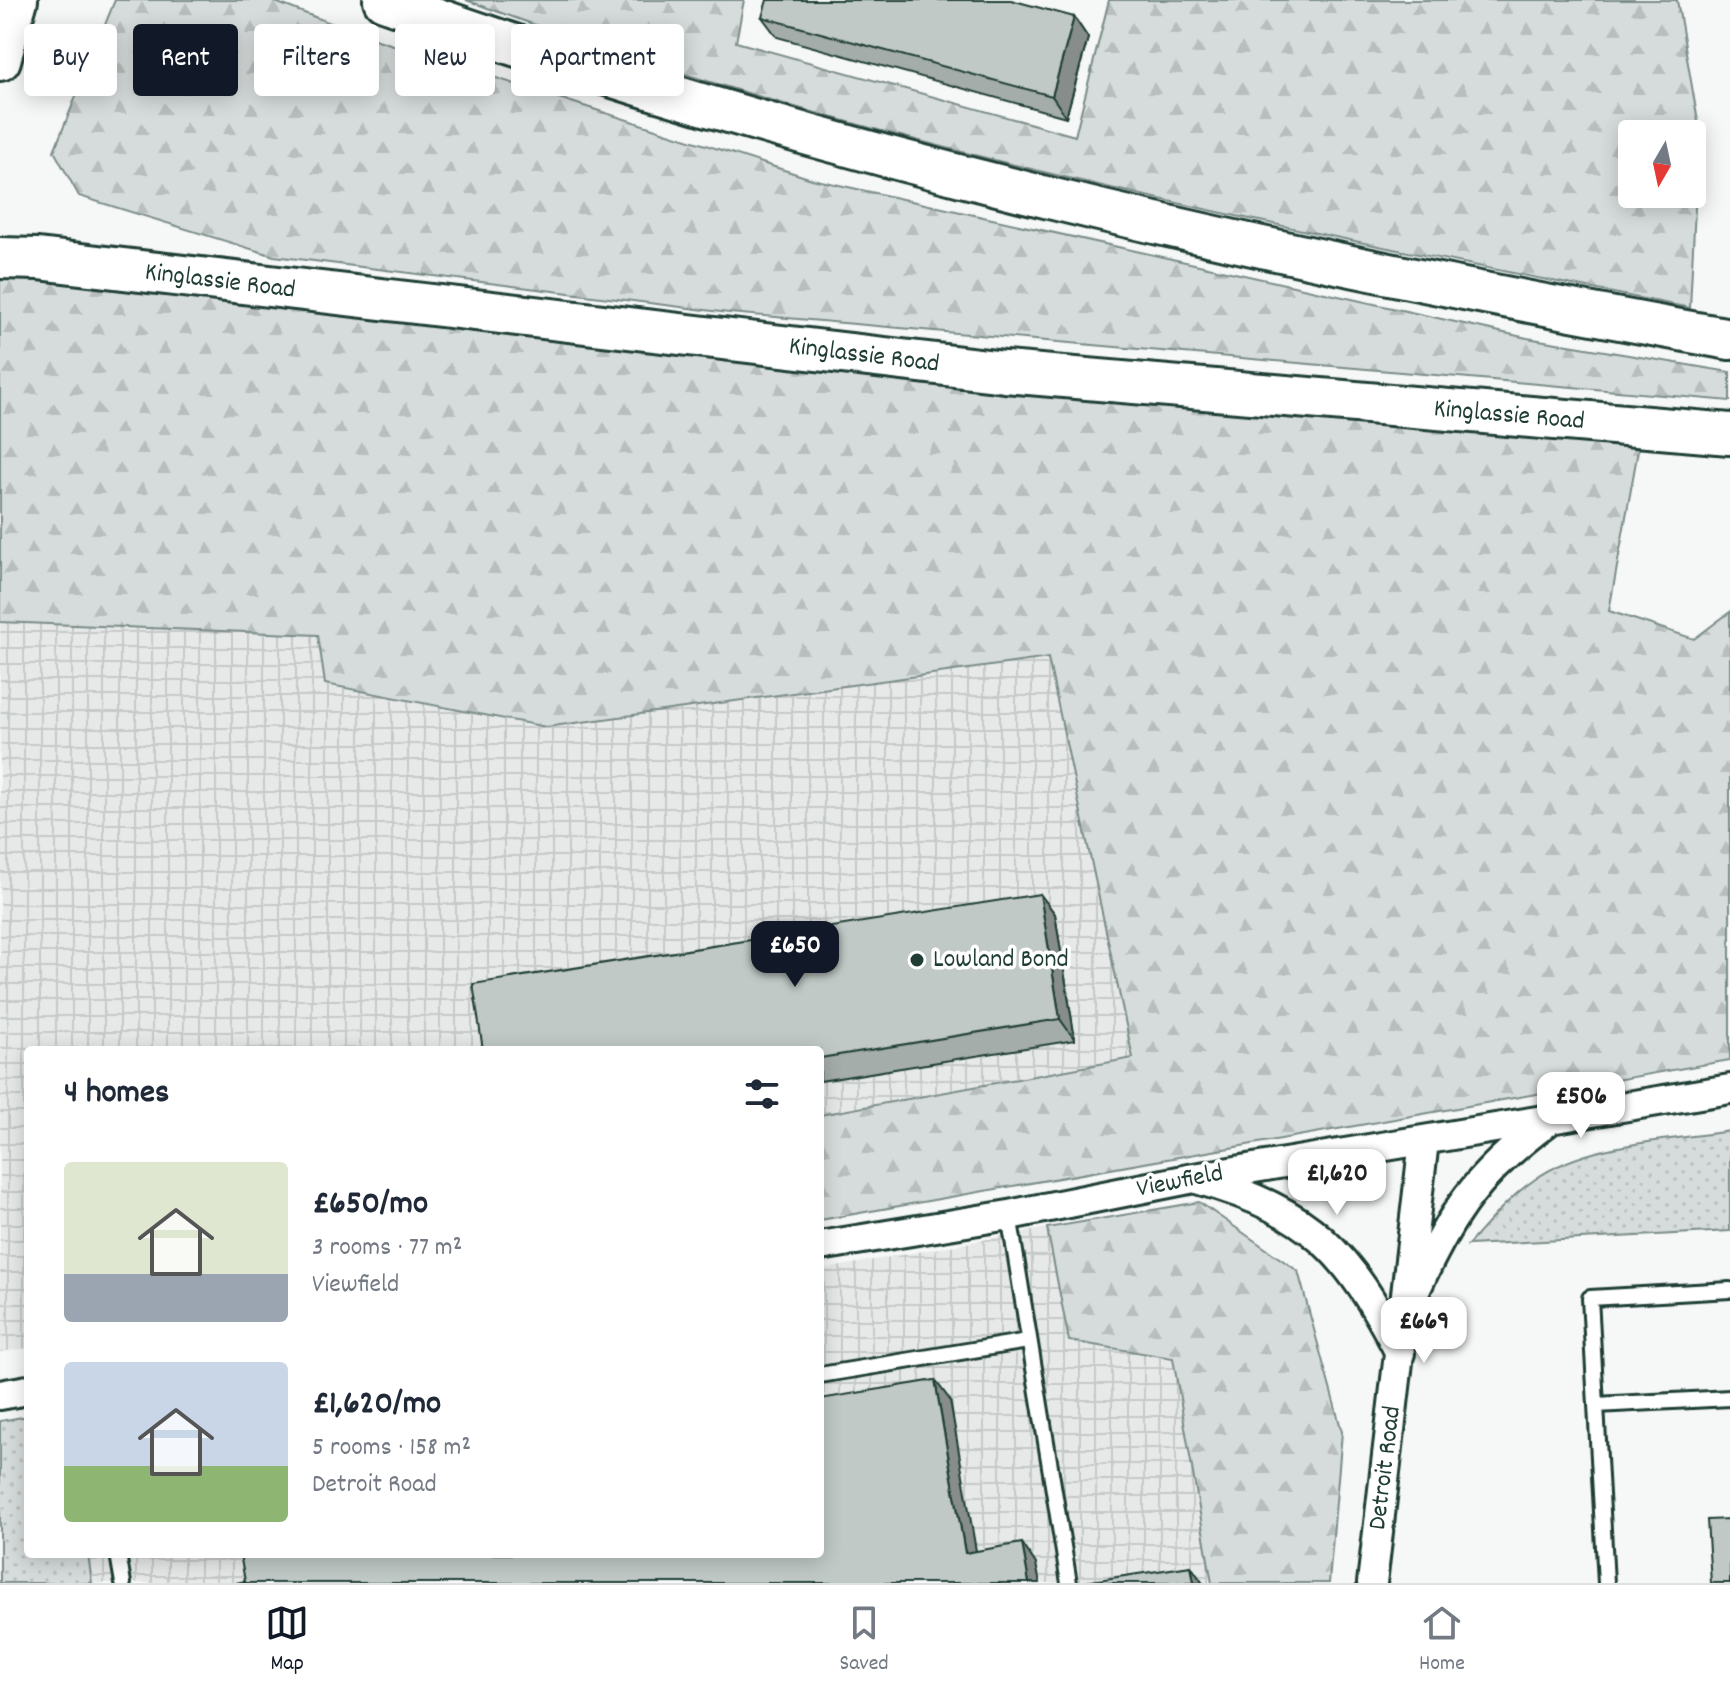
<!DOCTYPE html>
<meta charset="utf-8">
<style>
:root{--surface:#fff;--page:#f6f6f7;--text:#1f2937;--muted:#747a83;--line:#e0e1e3;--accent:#111827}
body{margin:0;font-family:Dekko,sans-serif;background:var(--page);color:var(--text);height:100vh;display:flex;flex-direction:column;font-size:30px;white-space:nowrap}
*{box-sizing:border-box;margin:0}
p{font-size:26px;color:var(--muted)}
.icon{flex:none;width:44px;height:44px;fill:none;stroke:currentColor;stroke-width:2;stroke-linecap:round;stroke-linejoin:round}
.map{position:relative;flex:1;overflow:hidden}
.side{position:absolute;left:24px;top:1046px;width:800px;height:512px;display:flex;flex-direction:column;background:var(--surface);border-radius:8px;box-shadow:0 4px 20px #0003}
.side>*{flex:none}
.banner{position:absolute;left:24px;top:24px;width:800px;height:72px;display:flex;gap:16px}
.needle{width:52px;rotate:189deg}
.controls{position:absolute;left:1618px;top:120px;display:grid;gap:16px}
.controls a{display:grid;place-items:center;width:88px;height:88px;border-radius:8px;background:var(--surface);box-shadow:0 4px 20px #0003;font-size:40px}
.price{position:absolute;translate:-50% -68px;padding:0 18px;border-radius:16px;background:#fff;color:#222;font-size:26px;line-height:52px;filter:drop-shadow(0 2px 4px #0008)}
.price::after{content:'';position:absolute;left:50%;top:48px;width:24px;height:18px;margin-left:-12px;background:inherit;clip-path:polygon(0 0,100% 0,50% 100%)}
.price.on{background:var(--accent);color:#fff}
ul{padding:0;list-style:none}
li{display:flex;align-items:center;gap:24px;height:200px;padding:0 40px}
li span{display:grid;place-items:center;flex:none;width:224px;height:160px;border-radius:8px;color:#555}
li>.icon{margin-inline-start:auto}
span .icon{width:96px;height:96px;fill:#fffc;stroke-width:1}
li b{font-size:34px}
h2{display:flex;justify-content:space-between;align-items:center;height:96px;padding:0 40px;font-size:34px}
.chip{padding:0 28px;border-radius:8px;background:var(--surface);box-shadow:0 4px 20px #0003;font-size:28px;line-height:72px}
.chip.on{background:var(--accent);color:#fff}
.tabs{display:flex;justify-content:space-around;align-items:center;height:112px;border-top:2px solid var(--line);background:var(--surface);font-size:22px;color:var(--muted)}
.tabs a{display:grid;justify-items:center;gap:4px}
.tabs .on{color:var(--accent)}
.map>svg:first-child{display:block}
</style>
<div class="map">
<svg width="1730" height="1583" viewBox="0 0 1730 1583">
<defs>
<pattern id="industrial-grid" width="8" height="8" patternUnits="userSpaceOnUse" patternTransform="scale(2)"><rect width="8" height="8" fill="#e6e9e8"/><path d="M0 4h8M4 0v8" fill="none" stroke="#c5c9c8"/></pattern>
<pattern id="grass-dots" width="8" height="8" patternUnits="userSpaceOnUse" patternTransform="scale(2)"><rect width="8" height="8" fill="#d6dcdb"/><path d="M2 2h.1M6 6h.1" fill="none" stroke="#b7bebd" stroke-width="1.8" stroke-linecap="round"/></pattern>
<pattern id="forest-firs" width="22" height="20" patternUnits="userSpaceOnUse" patternTransform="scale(2)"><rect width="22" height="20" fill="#d6dcdb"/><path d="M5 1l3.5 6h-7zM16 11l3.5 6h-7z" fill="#b7bebd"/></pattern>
</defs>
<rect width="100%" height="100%" fill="#f6f7f7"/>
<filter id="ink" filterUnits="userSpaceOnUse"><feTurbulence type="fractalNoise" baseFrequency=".0125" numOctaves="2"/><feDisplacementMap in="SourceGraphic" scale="16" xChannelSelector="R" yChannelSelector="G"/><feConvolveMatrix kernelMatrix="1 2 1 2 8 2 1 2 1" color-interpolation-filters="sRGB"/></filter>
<g filter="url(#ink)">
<!-- industrial -->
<path fill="url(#industrial-grid)" d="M 0,622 L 318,635 L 546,727 L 1048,658 L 1133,1059 L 820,1115 L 820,1050 L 28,1050 L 28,1348 L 0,1352 Z
M 1047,1228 L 1069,1341 L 1173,1358 L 1212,1583 L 92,1583 L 88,1554 L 820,1554 L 820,1270 Z"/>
<!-- grass -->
<path fill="url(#grass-dots)" stroke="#7a8c88" stroke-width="2" d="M 1730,1131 L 1730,1231 L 1468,1245 C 1488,1223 1508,1198 1534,1180 C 1587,1142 1667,1141 1730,1131 Z
M 28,1416 L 28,1554 L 88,1554 L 92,1583 L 0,1583 L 0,1421 Z"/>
<!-- forest -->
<path fill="url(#forest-firs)" stroke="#7a8c88" stroke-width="2" fill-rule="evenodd" d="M 115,0 L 270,0 L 362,35 L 812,179 L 1527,338 L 1730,372 L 1730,401 L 729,313 L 274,256 L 79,196 L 54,151 Z
M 466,0 L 744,0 L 736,42 L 1075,136 L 1109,0 L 1677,0 L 1699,127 L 1690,308 C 1278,227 862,147 466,0 ZM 1692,134 L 1692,194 L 1632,194 L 1632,134 Z
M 0,258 L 1642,428 L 1609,611 L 1694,639 L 1730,612 L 1730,1060 L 820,1220 L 820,1115 L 1133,1058 L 1048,658 L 546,727 L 325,684 L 318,635 L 0,622 Z
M 1199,1202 L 1298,1271 L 1342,1432 L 1329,1583 L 1212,1583 L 1173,1358 L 1069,1341 L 1047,1228 Z"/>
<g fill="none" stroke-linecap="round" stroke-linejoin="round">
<defs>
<path id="service" d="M 1009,1215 L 1069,1583
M 820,1375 L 1028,1341
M 1596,1405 L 1730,1398
M 118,1554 L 123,1583
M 1606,1583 L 1590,1298 L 1730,1290"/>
<path id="minor" d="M 1200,1180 C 1312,1212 1348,1252 1400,1353
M 820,1246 L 1009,1215 L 1194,1178 L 1730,1089
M 1415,1291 C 1451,1212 1477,1174 1547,1122
M 0,1395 L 28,1390
M 1372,1583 L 1424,1141"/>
<path id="secondary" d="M 384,0 C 820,157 1274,258 1730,339
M 0,60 L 17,0
M 0,258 L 38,259 L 1005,372 L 1730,434"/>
</defs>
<!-- service casing -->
<use href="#service" stroke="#1f3d34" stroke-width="20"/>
<!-- minor casing -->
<use href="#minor" stroke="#1f3d34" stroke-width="34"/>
<!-- secondary casing -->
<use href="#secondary" stroke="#1f3d34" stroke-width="46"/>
<!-- service -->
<use href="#service" stroke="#fff" stroke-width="14"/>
<!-- minor -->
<use href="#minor" stroke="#fff" stroke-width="28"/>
<!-- secondary -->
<use href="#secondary" stroke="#fff" stroke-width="40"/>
</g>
<!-- wall -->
<path fill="#a5adaa" stroke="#1f3d34" stroke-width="2" d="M 762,17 L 1074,17 L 1088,38 L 1066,117 L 777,37 Z
M 1040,894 L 1055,914 L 1075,1040 L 820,1081 L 820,1050 Z"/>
<!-- shaded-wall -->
<path fill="#868d8b" stroke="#1f3d34" stroke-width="2" d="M 1074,17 L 1088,38 L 1066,117 L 1052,96 Z
M 1040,894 L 1055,914 L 1075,1040 L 1060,1019 Z
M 935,1380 L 950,1400 L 980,1574 L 965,1553 Z
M 1022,1543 L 1036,1564 L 1040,1583 L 1029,1583 Z
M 1191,1566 L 1202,1582 L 1203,1583 L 1194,1583 Z"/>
<!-- building -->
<path fill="#c0c9c6" stroke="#1f3d34" stroke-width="2" d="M 767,0 L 1011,0 L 1074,17 L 1052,96 L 762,17 Z
M 1040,894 L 1060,1019 L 820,1058 L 820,1050 L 483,1050 L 473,984 Z
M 935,1380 L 965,1553 L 1022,1543 L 1029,1583 L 236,1583 L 245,1581 L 240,1554 L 820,1554 L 820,1399 Z
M 1730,1519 L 1730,1583 L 1711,1583 L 1707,1520 Z
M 1191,1566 L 1194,1583 L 1078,1583 Z"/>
</g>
<!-- markers -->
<circle fill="#1f3d34" stroke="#fff" stroke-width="3" cx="917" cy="960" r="8"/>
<g text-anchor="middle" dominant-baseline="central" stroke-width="7" stroke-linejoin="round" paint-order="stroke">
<!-- street labels -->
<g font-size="26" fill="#1f3d34" stroke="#fff">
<text transform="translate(220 282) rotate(7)">Kinglassie Road</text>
<text transform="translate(864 356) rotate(7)">Kinglassie Road</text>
<text transform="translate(1509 416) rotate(5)">Kinglassie Road</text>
<text transform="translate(1180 1182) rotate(-11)">Viewfield</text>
<text transform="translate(1386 1468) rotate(-83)">Detroit Road</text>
</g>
<!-- poi labels -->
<g font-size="26" fill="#1f3d34" stroke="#fff" text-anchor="start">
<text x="933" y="960">Lowland Bond</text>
</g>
</g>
</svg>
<div class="controls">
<a><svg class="needle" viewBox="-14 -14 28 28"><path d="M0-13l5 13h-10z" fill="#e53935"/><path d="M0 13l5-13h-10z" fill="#747a83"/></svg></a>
</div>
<b class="price on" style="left:795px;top:989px">£650</b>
<b class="price" style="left:1581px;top:1140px">£506</b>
<b class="price" style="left:1337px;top:1217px">£1,620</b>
<b class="price" style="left:1424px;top:1365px">£669</b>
<div class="banner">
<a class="chip">Buy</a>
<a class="chip on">Rent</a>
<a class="chip">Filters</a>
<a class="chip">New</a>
<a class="chip">Apartment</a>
</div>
<section class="side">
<h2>4 homes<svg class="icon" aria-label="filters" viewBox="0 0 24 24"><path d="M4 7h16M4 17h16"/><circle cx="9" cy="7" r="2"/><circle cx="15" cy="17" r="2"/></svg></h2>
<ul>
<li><span style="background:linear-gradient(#dfe7d0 70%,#9aa5b1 0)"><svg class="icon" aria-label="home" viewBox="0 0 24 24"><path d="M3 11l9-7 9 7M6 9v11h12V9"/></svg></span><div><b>£650/mo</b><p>3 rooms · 77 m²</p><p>Viewfield</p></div></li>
<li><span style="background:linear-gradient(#c9d6e8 65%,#8fb573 0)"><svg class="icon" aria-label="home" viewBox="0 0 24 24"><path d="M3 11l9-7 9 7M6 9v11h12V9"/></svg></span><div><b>£1,620/mo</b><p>5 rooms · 158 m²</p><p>Detroit Road</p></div></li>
</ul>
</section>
</div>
<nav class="tabs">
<a class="on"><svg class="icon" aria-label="map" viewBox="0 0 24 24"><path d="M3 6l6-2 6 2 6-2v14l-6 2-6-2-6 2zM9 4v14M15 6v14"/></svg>Map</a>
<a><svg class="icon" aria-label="saved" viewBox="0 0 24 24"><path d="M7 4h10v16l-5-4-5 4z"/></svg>Saved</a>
<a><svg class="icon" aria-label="home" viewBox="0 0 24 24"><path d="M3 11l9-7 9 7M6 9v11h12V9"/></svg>Home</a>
</nav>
